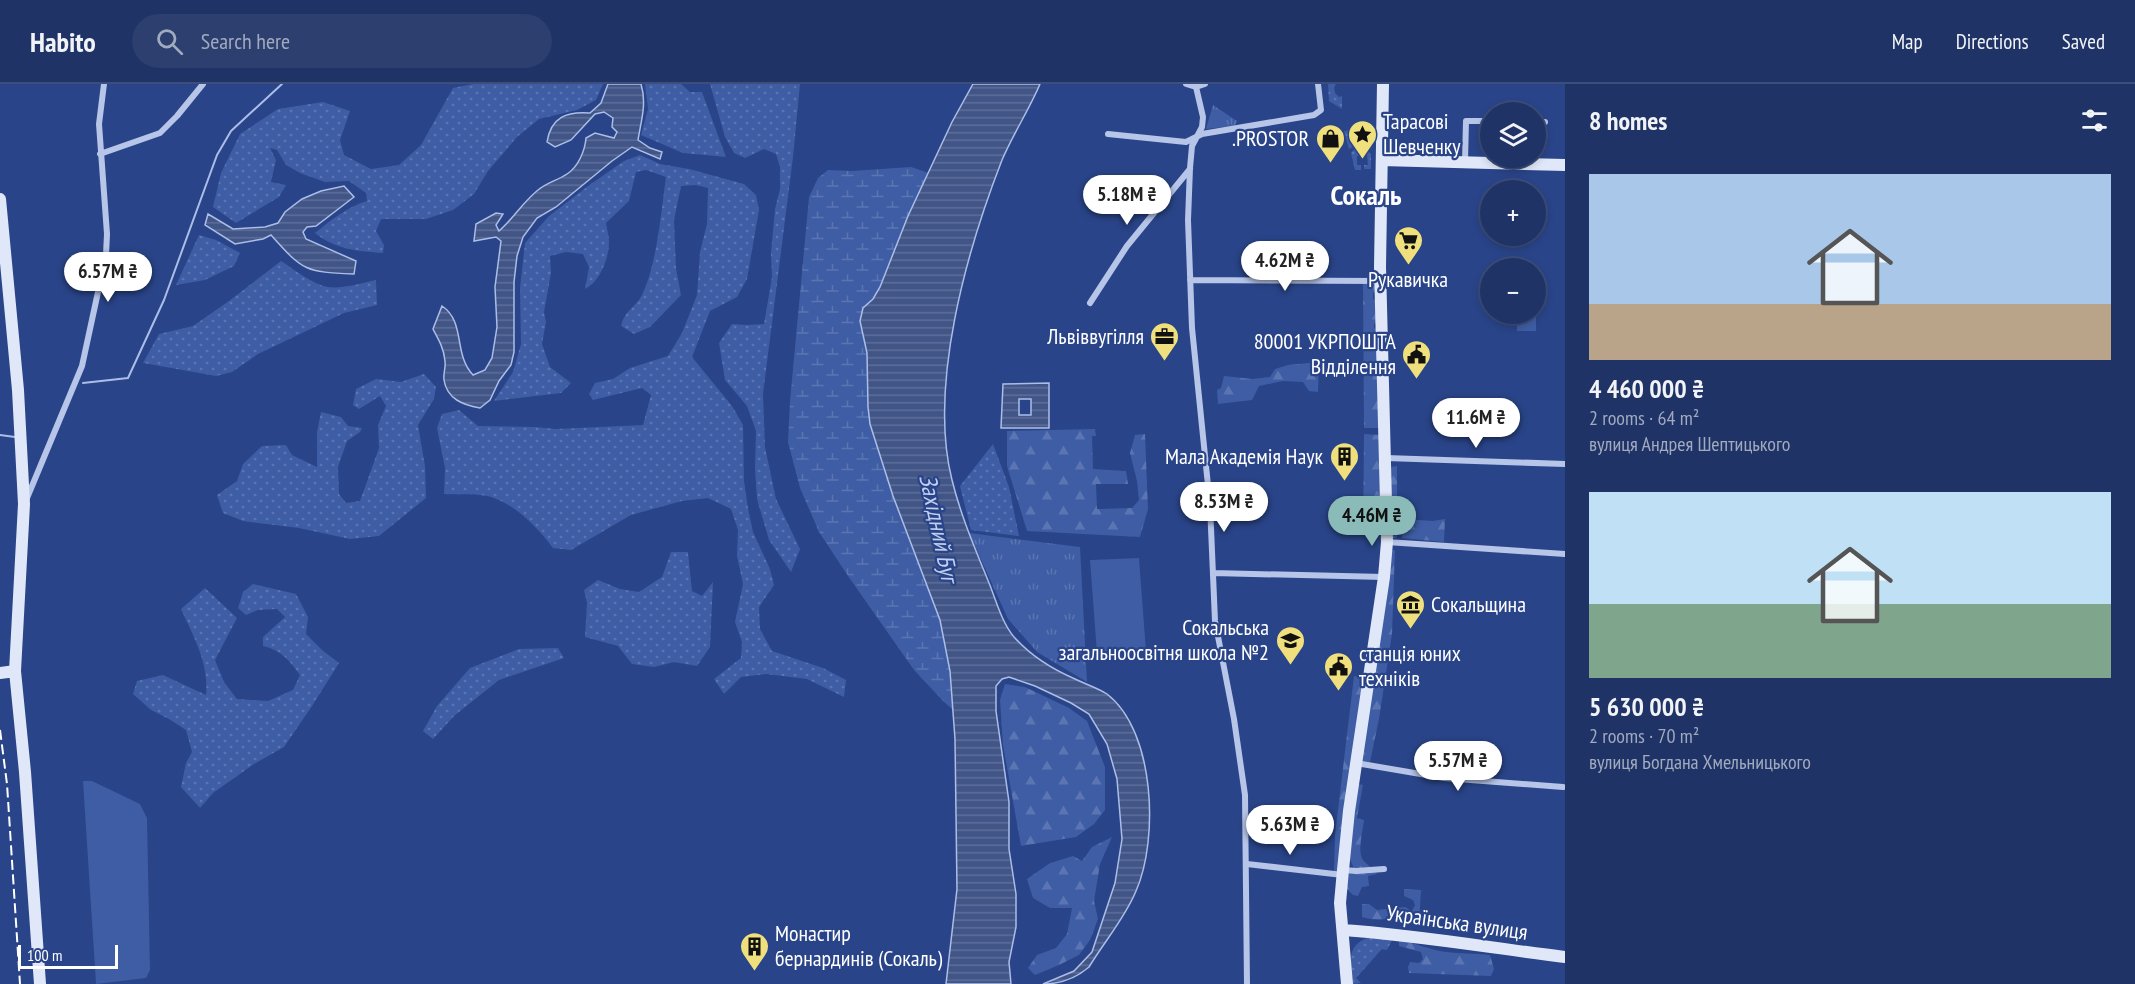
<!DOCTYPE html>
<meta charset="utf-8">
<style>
:root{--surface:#1f3366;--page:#2c3f6f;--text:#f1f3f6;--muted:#a1aabf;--line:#3c4e7a;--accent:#8bbbb9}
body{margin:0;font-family:"PT Sans Narrow",sans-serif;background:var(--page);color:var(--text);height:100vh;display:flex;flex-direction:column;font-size:22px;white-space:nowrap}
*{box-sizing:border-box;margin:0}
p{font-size:20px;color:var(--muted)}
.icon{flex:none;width:33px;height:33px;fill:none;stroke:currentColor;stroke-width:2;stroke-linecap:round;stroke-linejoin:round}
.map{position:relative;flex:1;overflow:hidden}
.panel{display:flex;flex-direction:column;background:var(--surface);width:570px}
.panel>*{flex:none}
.fabs{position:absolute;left:1480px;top:18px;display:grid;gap:12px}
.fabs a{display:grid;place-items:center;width:66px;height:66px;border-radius:50%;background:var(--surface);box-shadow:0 3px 9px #0003,0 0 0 2px var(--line);font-size:30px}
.scale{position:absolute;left:18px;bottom:15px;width:100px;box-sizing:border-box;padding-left:6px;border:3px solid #fff;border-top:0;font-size:16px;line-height:21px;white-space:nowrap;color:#fff;-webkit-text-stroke:4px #294488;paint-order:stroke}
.price{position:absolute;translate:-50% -51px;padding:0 14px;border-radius:21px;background:#fff;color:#222;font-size:20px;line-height:39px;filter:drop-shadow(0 2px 3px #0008)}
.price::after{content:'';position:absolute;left:50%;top:36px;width:18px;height:14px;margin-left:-9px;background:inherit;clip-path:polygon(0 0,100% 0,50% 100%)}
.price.on{background:var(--accent);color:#111}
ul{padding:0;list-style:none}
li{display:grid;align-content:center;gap:12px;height:318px;padding:0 24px}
li span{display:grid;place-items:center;height:186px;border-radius:0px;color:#555}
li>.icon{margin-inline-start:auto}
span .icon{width:108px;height:108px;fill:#fffc;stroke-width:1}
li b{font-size:26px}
h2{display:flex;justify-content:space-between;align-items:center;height:72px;padding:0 24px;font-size:26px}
header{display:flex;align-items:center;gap:36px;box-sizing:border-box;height:84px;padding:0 30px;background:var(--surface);border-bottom:2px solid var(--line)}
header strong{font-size:28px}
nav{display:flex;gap:33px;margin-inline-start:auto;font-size:21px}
.search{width:420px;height:54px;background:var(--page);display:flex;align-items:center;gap:15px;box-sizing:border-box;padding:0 21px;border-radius:33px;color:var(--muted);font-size:22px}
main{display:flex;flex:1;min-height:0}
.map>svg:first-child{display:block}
</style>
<header>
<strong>Habito</strong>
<div class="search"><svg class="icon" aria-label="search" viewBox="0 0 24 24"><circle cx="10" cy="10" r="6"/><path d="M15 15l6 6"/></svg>Search here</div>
<nav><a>Map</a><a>Directions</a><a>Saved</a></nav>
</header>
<main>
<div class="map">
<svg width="1565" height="900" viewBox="0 0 1565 900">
<defs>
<pattern id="grass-dots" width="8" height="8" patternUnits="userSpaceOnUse" patternTransform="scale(1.5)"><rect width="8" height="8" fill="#3e5da4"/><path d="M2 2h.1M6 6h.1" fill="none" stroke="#5b75b2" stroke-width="1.8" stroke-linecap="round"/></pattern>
<pattern id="forest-firs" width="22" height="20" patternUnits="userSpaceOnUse" patternTransform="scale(1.5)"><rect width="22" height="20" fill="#3e5da4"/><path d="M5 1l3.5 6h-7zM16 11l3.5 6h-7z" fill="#5b75b2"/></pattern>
<pattern id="wetland-marsh" width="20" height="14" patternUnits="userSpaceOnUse" patternTransform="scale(1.5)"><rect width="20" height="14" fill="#3e5da4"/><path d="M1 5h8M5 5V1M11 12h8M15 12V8" fill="none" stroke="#5b75b2"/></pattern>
<pattern id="park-tufts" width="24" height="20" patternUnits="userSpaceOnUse" patternTransform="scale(1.5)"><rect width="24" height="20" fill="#3e5da4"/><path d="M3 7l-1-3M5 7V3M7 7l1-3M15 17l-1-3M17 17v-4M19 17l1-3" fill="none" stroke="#5b75b2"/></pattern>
<pattern id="water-rules" width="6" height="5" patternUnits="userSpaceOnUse" patternTransform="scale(1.5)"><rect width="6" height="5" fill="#425587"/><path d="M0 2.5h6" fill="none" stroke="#5e6e99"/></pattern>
</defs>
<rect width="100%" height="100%" fill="#294488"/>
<!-- grass -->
<path fill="url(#grass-dots)" d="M 473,0 L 603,0 L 596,16 L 577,26 L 539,35 L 517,53 L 488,87 L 474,110 L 453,126 L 426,135 L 381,135 L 376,147 L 384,161 L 383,169 C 358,167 336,166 315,149 C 331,136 347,123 367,117 L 366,109 L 349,97 L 325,98 L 300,89 L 286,81 L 277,66 L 270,64 L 276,76 L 271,98 L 286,101 L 279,113 L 236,139 L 213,123 L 221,89 L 240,50 L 278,25 L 323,18 L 350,27 L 340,56 L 344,71 L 371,85 L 399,81 L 421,61 L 453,4 Z
M 645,0 L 681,0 L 690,8 L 702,8 L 726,73 L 683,69 L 641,51 L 648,25 Z
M 710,0 L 800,0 L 793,73 L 763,310 L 765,363 L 776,415 L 800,465 L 791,488 L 769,456 L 757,415 L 755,385 L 756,347 L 747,322 L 725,296 L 719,259 L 732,240 L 747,241 L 764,240 L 772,193 L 771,169 L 775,125 L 780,105 L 780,83 L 776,70 L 764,65 L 745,74 L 734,69 L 725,53 Z
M 1328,0 L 1336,0 L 1334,3 L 1335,9 L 1339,13 L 1342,12 L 1342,25 L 1329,17 Z
M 1364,44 L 1372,44 L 1372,65 L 1368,61 L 1361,60 L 1360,50 Z
M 1351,46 L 1357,51 L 1358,60 L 1349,65 L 1344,47 Z
M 1363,62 L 1371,70 L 1371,85 L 1364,85 L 1364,81 L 1368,81 L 1367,71 L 1357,72 L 1357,81 L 1361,81 L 1361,86 L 1355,86 L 1351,69 L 1356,63 Z
M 640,71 L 660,80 L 689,85 L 744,100 L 756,111 L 759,126 L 747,195 L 737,213 L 710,227 L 692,273 L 732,322 L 743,341 L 744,397 L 748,424 L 753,448 L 770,485 L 774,501 L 759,523 L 760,545 L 772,567 L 823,584 L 846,596 L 844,613 L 807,595 L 766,590 L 741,593 L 724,610 L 714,595 L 741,574 L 742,558 L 735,538 L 743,500 L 737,472 L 738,446 L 731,425 L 708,414 L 682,417 L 631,431 L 571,466 L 553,464 C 539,445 515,420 491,413 C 477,409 459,411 444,410 L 445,384 L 437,344 L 442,330 L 459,326 L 478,342 L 535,343 L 556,345 L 643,341 L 651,311 L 642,304 L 593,316 L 589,310 L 595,299 L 613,295 L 630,284 L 668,272 L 682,249 L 697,211 L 700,168 L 707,140 L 708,104 L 696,101 L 681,102 L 674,136 L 676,184 L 681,211 L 650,243 L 634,250 L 621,242 C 625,226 635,224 642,211 C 657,180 661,128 666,93 L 646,86 L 636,88 L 629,117 L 606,139 C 607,145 609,152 609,158 C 609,174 600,198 585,205 L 589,183 L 583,170 L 566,168 L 550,172 L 551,189 L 544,228 L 546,238 L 542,260 L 550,283 L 571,299 L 561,309 L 494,317 L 513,288 L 521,260 L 520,204 L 525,159 L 549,132 L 588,102 L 624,77 Z
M 199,151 L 216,156 L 240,169 L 234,182 L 205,196 L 176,201 Z
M 281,177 C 295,186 312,200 328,203 C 343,205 362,199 376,196 L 377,221 L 344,229 L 258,270 L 232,288 L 216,292 L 143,279 L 159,250 L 193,242 L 229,217 Z
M 424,290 L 436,303 L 434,315 L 418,341 L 425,382 L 426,414 L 379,452 L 350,455 L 299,444 L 243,437 L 223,429 L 217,411 L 237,397 L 243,380 L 262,362 L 286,361 L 292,371 L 317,383 L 317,348 L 321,328 L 341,333 L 348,342 L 362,344 L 360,348 L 347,357 L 338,383 L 339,410 L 346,419 L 360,417 L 379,364 L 378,341 L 386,322 L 380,312 L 359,325 L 353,321 L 356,305 L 376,295 L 401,298 Z
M 993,360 L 1009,403 L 1019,452 L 971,446 L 960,402 Z
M 671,468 L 688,468 L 692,507 L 702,512 L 713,498 L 710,563 L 697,582 L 674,578 L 654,583 L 632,580 L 618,562 L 585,553 L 587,519 L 584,506 L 598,496 L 620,505 L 639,508 L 662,493 Z
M 253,500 L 296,510 L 308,533 L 306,550 L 322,566 L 339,579 L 312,622 L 284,663 L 254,680 L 213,709 L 200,724 L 181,703 L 186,679 L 192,668 L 186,646 L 169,635 L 151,626 L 133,610 L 137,597 L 163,591 L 206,611 C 209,579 194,554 181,525 L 205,504 L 237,534 L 215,576 L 224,598 L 237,615 L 268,617 L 293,606 L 300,591 C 290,577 281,566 263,562 L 263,553 L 285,533 L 277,525 L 258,526 L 246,531 L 238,524 L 243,508 Z
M 558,564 L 564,574 L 499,596 L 454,632 L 433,655 L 423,647 L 437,622 L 470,584 L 519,565 Z
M 1370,853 L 1392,856 L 1387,866 L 1382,865 L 1356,894 L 1361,899 L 1353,900 C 1351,878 1345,861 1370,853 Z"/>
<!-- forest -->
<path fill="url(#forest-firs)" d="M 1363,199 L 1376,200 L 1376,207 L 1373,209 L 1373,215 L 1376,217 L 1377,238 L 1374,240 L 1374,244 L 1378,245 L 1381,344 L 1364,344 Z
M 1319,278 L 1318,308 L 1309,307 L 1303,298 L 1283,297 L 1259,302 L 1252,316 L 1218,320 L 1217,306 L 1221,304 L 1224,292 L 1252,295 L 1270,293 L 1275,285 L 1288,281 Z
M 1095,345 L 1096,352 L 1092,352 L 1093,385 L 1126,387 L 1128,400 L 1096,400 L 1097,425 L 1132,424 L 1139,416 L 1137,397 L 1130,369 L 1135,351 L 1145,350 L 1148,425 L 1140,453 L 1027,447 L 1007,382 L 1007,347 Z
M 1364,350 L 1381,351 L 1383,450 L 1363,450 Z
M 1397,382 L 1397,454 L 1390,454 L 1390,383 Z
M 1402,435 L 1433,437 L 1445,435 L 1444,458 L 1402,454 Z
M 1395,466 L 1392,550 L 1379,635 L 1370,678 L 1361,677 L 1389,467 Z
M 1354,592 L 1365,594 L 1338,787 L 1334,788 L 1335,751 Z
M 1005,600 L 1025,603 L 1069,624 L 1087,637 L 1105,683 L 1105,726 L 1094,740 L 1076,753 L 1021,762 L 1003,661 L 1000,616 Z
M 1356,700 L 1363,701 L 1357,734 L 1364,736 C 1363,747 1357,767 1363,776 C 1367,781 1373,784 1377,790 L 1368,792 L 1369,802 L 1362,803 L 1358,812 L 1353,811 L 1345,803 L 1346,790 L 1352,789 L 1353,782 L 1348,771 Z
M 1112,753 L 1100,780 L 1094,817 L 1098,835 L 1090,856 L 1079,871 L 1059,881 L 1035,891 L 1028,884 L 1037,871 L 1056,864 L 1067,850 L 1072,824 L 1050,824 L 1033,814 L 1027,795 L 1050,779 L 1073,772 L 1082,777 L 1092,763 Z
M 1404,805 L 1421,806 L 1419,841 C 1397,828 1385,840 1362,833 L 1362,820 L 1369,820 L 1377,826 L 1405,823 L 1412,827 L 1415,821 L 1413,816 L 1404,812 Z
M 1399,856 C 1415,859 1430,866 1446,868 C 1461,870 1475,869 1490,871 L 1494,885 L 1491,892 L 1409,889 L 1408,883 L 1410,878 L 1419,879 L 1423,875 L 1421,868 L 1399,862 Z"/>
<!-- wetland -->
<path fill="url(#wetland-marsh)" d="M 911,83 L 932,90 L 949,541 L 959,631 L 944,618 L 914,586 L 848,492 L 819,448 L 800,404 L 788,358 L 790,317 L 809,113 L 818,94 L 828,86 L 852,87 Z"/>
<!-- park -->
<path fill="url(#park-tufts)" d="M 1213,21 L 1237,37 L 1235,42 L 1206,45 Z
M 969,449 L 1080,463 L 1087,598 L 1037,568 L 1008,535 Z"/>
<!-- garden -->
<path fill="#3e5da4" d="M 1536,200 L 1536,247 L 1517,247 L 1517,230 L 1536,230 Z
M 1139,474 L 1146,567 L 1097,570 L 1090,476 Z
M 83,697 L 92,697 L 140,720 L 147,734 L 150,886 L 146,894 L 96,900 Z"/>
<!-- water -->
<path fill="url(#water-rules)" stroke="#abbee8" stroke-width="1.5" fill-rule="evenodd" d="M 608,0 L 641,0 C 647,20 641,37 638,56 L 650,64 L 662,68 L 660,75 L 632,63 L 612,77 L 556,123 L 537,134 L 523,153 L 517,172 L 514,198 L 514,268 L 511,281 L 499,297 L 490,316 L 480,324 C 463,321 447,315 444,296 C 443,290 446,283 445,277 C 444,265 439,256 433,245 L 442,222 C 466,238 453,270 473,291 L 485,286 L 492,274 L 497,243 L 495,203 L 501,157 L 496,153 L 474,157 L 476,140 L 496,129 L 503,130 L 496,141 L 499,147 C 513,135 523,118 538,106 C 546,99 558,96 567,90 C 578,83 585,67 586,54 L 595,49 L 614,54 L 617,48 L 612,43 L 613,34 L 604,28 L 595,30 L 571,56 L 555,63 L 547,58 C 551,33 567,27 590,29 L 601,19 Z
M 973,0 L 1040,0 C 1029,26 1013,50 1002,76 C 967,166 928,301 952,396 C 961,433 977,469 991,504 C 997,520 1003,540 1014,553 C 1030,571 1054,586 1075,595 C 1085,600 1098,604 1107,610 C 1155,647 1159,755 1136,807 C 1125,834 1104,858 1089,883 C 1075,895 1061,900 1043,900 L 1074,887 L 1092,868 L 1115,799 L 1122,755 L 1117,695 L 1107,660 L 1089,630 L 1071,619 L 1035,602 L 1009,593 L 1002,595 L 996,602 L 996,627 L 1009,718 L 1009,765 L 1016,810 L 1016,843 L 1009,878 L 1011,900 L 946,900 L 957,805 L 955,655 L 950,587 L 940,536 L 893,412 L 870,340 L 868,323 L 867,269 L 860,237 L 863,224 L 873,215 L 880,203 L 908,132 L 952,38 Z
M 344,102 L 354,113 L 316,142 L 307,143 L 303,148 L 306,155 L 356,177 L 354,190 C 305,188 303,187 271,151 L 263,155 L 235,160 L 205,141 L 208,130 L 233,145 L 265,143 L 278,139 L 285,128 L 302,115 L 321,107 Z
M 1049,299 L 1049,344 L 1001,344 L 1003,300 ZM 1019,315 L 1031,315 L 1031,331 L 1019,331 Z"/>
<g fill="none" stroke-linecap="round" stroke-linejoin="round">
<!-- stream -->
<path stroke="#abbee8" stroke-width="2" d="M 83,299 L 128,294 L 164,216 L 217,71 L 231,47 L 282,0
M 0,351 L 15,353"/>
<!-- street -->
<path stroke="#b6c5e8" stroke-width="6" d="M 1186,0 L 1196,3 L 1205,0
M 1196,3 L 1203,33 L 1202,43 L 1192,62 L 1190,84 L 1188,136 L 1192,244 L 1210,421 L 1215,537 L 1234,635 L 1245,711 L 1247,900
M 1536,38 L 1545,38
M 1108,50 L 1186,58 L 1202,50 L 1314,31 L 1321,26 L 1318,0
M 100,70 L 160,49 L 177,32 L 203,0
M 1465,77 L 1466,37 L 1491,37
M 1190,196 L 1380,197
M 1090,219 L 1127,162 L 1190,85
M 1386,374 L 1565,380
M 27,414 L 82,282 L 106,171 L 107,150 L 99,40 L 104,0
M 1387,458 L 1565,470
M 1213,489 L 1384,493
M 1356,679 L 1444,694 L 1563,703
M 1247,780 L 1343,791
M 1344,786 L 1356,787 L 1384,785"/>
<!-- secondary -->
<path stroke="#e0e7f8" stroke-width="12" d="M 1382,76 L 1565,81
M 0,115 L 18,306 L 24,420 L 15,587 L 25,688 L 40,900
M 0,589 L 15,587
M 1343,846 C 1417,851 1491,864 1565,873
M 1347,900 L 1340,819 L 1343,786 L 1349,727 L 1384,493 L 1387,458 L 1380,183 L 1383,0"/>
<!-- rail -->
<path stroke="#fff" stroke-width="2" stroke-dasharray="10 4.5" stroke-linecap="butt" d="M 0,646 L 7,700 L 20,900"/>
</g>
<!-- icons -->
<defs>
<symbol id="sight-pin" viewBox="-11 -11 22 30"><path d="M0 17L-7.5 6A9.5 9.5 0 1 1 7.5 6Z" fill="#efe07d" stroke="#294488"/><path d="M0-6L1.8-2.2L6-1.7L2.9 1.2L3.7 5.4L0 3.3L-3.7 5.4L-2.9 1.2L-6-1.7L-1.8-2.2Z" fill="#111"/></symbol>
<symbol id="shop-pin" viewBox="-11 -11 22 30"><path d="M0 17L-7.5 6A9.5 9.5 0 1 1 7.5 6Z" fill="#efe07d" stroke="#294488"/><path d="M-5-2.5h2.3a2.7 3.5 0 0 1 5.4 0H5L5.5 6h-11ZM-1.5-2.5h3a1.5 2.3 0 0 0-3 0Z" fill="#111"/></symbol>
<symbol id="supermarket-pin" viewBox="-11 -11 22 30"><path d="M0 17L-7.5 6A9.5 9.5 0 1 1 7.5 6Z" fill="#efe07d" stroke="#294488"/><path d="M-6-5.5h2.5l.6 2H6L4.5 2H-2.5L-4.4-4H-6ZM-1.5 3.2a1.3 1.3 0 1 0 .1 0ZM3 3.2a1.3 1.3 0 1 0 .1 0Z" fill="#111"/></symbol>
<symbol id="office-pin" viewBox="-11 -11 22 30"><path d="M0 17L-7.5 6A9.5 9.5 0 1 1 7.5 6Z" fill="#efe07d" stroke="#294488"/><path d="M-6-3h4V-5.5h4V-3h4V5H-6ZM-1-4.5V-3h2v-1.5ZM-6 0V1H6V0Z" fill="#111"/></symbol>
<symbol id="civic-pin" viewBox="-11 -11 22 30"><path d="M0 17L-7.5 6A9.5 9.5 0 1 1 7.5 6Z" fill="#efe07d" stroke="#294488"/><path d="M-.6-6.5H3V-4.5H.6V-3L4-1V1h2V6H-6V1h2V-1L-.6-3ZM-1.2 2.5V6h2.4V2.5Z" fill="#111"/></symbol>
<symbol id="building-pin" viewBox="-11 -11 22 30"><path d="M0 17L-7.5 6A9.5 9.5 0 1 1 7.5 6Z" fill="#efe07d" stroke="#294488"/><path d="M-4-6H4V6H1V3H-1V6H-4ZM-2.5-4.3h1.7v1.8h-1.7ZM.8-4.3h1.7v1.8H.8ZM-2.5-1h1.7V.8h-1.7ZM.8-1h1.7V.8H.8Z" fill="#111"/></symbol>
<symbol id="museum-pin" viewBox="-11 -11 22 30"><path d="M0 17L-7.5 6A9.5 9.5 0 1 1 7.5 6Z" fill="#efe07d" stroke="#294488"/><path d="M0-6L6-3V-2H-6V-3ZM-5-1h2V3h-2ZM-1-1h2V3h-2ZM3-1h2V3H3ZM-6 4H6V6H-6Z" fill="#111"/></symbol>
<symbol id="school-pin" viewBox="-11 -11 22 30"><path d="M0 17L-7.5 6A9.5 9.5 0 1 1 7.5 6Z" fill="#efe07d" stroke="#294488"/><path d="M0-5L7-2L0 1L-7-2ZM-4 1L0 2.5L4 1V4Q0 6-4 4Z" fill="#111"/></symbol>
</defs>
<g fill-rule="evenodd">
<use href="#sight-pin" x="1346" y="34" width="33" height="45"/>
<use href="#shop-pin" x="1314" y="38" width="33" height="45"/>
<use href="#supermarket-pin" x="1392" y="140" width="33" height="45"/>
<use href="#office-pin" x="1148" y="236" width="33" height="45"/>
<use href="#civic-pin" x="1400" y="254" width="33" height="45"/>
<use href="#building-pin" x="1328" y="356" width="33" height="45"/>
<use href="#museum-pin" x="1394" y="504" width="33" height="45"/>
<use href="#school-pin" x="1274" y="540" width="33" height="45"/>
<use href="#civic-pin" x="1322" y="566" width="33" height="45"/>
<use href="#building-pin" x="738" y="846" width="33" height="45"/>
</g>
<g text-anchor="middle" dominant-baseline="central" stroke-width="4.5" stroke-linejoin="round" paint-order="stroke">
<!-- poi labels -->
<g font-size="22" fill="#fff" stroke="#294488" text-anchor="end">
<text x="1383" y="37" text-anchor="start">Тарасові<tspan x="1383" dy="25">Шевченку</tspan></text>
<text x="1309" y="54">.PROSTOR</text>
<text x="1408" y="195" text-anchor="middle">Рукавичка</text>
<text x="1144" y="252">Львіввугілля</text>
<text x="1396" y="257">80001 УКРПОШТА<tspan x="1396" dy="25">Відділення</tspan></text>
<text x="1323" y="372">Мала Академія Наук</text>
<text x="1431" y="520" text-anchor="start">Сокальщина</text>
<text x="1269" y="543">Сокальська<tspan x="1269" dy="25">загальноосвітня школа №2</tspan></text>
<text x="1359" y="569" text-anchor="start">станція юних<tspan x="1359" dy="25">техніків</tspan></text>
<text x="775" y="849" text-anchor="start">Монастир<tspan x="775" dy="25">бернардинів (Сокаль)</tspan></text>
</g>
<!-- street labels -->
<g font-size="22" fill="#fff" stroke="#294488">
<text transform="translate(1457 838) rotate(8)">Українська вулиця</text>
</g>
<!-- water labels -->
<g font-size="24" font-style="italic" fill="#c2d0f0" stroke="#294488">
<text transform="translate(939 444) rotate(78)">Західний Буг</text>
</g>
<!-- district labels -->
<g font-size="28" font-weight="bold" fill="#fff" stroke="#294488">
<text x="1366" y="110">Сокаль</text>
</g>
</g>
</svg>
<div class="fabs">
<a><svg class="icon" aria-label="layers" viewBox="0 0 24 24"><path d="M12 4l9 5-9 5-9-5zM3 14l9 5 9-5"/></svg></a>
<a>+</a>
<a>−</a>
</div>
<div class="scale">100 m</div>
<b class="price" style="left:1127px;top:142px">5.18M ₴</b>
<b class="price" style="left:1285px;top:208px">4.62M ₴</b>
<b class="price" style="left:108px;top:219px">6.57M ₴</b>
<b class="price" style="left:1476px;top:365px">11.6M ₴</b>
<b class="price" style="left:1224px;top:449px">8.53M ₴</b>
<b class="price on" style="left:1372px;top:463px">4.46M ₴</b>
<b class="price" style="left:1458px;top:708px">5.57M ₴</b>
<b class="price" style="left:1290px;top:772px">5.63M ₴</b>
</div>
<section class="panel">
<h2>8 homes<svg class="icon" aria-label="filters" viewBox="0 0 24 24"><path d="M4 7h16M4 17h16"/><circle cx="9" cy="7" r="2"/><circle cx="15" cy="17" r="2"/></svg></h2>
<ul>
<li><span style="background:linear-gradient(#a9c7e8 70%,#b9a48a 0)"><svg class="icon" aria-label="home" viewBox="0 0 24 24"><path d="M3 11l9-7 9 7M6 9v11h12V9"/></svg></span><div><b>4 460 000 ₴</b><p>2 rooms · 64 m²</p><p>вулиця Андрея Шептицького</p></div></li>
<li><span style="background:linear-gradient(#bfe0f5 60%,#7fa58c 0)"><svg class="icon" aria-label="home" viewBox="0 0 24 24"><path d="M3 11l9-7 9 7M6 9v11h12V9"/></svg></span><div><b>5 630 000 ₴</b><p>2 rooms · 70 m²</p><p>вулиця Богдана Хмельницького</p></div></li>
</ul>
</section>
</main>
